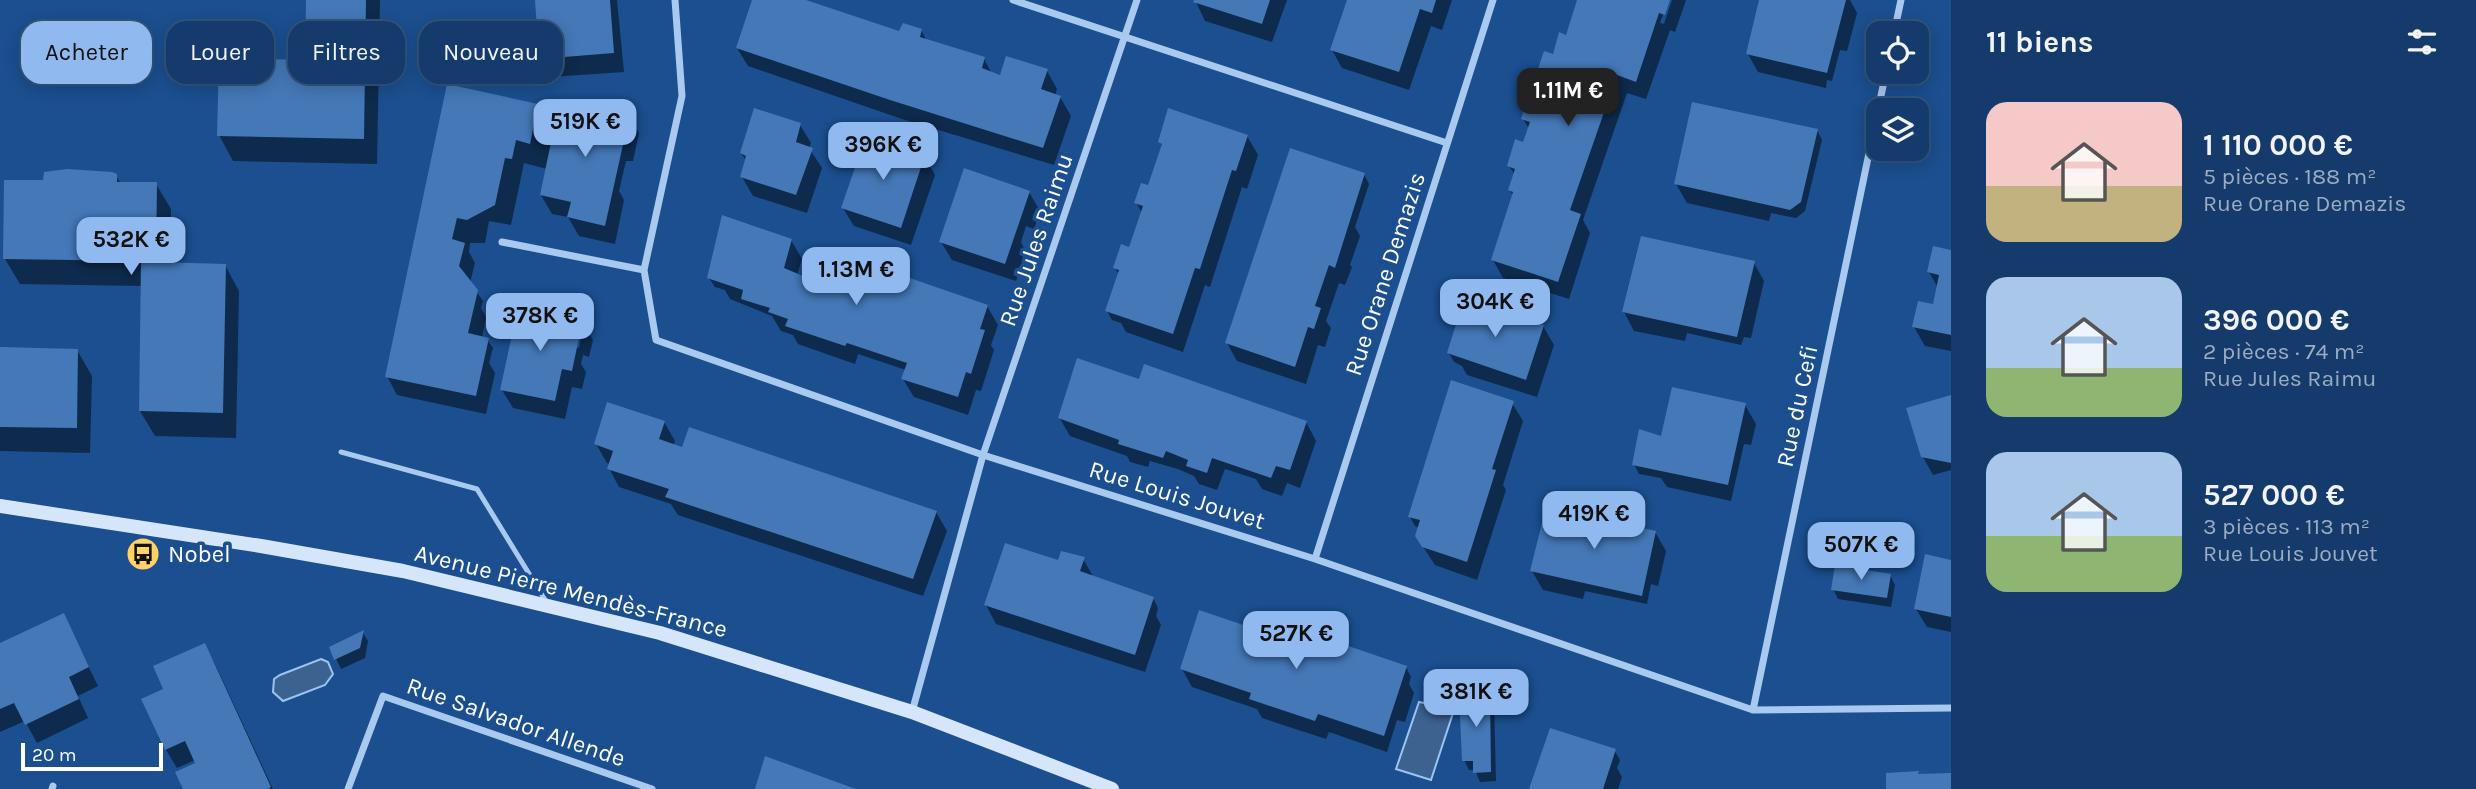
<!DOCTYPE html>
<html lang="fr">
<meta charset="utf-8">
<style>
:root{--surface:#143b6b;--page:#1d4271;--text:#f1f3f6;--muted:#9dadc1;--line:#33557e;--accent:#90b9f0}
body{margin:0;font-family:Karla,sans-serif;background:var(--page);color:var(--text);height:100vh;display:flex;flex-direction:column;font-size:26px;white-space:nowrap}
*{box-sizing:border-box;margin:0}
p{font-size:23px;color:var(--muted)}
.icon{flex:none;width:38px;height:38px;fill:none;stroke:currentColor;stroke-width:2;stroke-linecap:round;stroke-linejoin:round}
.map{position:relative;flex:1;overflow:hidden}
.sheet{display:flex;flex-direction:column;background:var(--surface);width:525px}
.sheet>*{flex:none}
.guide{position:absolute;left:21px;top:21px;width:665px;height:63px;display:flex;gap:14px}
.tools{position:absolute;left:1866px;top:21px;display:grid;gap:14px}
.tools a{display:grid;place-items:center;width:63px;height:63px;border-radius:14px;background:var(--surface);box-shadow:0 4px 18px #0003,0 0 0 2px var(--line);font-size:35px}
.scale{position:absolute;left:21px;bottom:18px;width:142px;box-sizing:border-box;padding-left:7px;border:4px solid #fff;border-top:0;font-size:19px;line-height:24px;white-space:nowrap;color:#fff;-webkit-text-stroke:5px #1b4f8f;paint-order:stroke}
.price{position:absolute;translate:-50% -60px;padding:0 16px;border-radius:14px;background:var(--accent);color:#111;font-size:23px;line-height:46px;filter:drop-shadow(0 2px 4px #0008)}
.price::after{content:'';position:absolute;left:50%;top:42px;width:21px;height:16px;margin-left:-10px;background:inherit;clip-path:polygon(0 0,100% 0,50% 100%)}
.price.on{background:#222;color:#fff}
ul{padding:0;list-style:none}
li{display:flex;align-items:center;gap:21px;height:175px;padding:0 35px}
li span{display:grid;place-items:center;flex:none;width:196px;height:140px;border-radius:21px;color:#555}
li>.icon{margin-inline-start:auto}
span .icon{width:84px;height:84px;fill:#fffc;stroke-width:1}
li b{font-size:30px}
h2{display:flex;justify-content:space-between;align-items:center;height:84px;padding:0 35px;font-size:30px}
.tag{padding:0 24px;border-radius:21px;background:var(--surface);box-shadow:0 4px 18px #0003,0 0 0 2px var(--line);font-size:24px;line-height:63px}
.tag.on{background:var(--accent);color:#111}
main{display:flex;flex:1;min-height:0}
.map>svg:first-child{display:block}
</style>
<main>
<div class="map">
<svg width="1951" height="789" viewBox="0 0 1951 789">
<rect width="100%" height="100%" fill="#1b4f8f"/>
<!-- water -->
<path fill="#3c6290" stroke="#9cc4f0" stroke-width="2" d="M 321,659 L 328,662 L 333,674 L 325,685 L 283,701 L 273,692 L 274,679 L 280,675 Z
M 1437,697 L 1446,702 L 1449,710 L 1453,713 L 1431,780 L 1396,769 L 1419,702 L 1424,703 L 1428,699 Z"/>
<!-- shadow -->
<path fill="#0007" fill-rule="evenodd" d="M 308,0 L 380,0 L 377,164 L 233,161 L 219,135 L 307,62 Z
M 536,0 L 617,0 L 624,72 L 551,77 L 541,58 Z
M 754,0 L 800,0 L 900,34 L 921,30 L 927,41 L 984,59 L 992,74 L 1001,77 L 1047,71 L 1057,89 L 1055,96 L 1060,97 L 1071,116 L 1054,165 L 902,119 L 748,66 L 737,48 Z
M 1195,0 L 1287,0 L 1272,42 L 1205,21 Z
M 1348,0 L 1452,0 L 1442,30 L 1431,26 L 1409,90 L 1342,68 L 1332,50 Z
M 1579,0 L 1668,0 L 1660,23 L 1664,24 L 1672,0 L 1686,0 L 1675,32 L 1670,30 L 1646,99 L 1627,93 L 1583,220 L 1590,233 L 1569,299 L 1503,278 L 1493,260 L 1513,196 L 1510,190 L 1515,175 L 1509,166 L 1524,147 L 1530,130 L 1523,119 L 1554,56 L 1568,37 Z
M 1760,0 L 1850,0 L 1857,13 L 1847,51 L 1840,50 L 1832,81 L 1827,80 L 1826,88 L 1758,72 L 1748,54 Z
M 537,105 L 554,135 L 628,115 L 639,133 L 633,161 L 626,161 L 619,191 L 624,200 L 615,244 L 579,236 L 568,217 L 552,214 L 541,195 L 547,169 L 524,163 L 511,225 L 489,221 L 485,243 L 470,243 L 469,252 L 475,263 L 470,283 L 483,301 L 481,308 L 486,317 L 482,338 L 487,339 L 493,348 L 489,363 L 495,373 L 486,414 L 397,395 L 387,376 L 418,232 Z
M 800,125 L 811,143 L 809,148 L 822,168 L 807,213 L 753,196 L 742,177 L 747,162 L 741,153 Z
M 1817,130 L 1822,140 L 1805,211 L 1796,218 L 1771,213 L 1769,221 L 1687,203 L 1676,184 Z
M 1247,136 L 1258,155 L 1247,189 L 1242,187 L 1210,287 L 1205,285 L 1183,352 L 1126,332 L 1121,323 L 1112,320 L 1107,311 L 1119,275 L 1115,268 L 1130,249 L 1142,213 L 1136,202 L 1149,188 L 1163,147 L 1160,142 Z
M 924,156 L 935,175 L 911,245 L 854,226 L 843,208 Z
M 1364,174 L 1369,184 L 1355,227 L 1360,236 L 1350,265 L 1352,267 L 1345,285 L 1339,283 L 1326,321 L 1331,328 L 1325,347 L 1318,345 L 1306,384 L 1237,361 L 1227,343 Z
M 116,176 L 121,184 L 156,184 L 171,209 L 170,264 L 225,265 L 239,291 L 236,438 L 155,436 L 140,411 L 143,286 L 20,284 L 5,259 L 45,181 Z
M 1029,192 L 1040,211 L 1034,229 L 1026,226 L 1021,242 L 1026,252 L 1016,281 L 952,260 L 941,242 Z
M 791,240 L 802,259 L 797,275 L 987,306 L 998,325 L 991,345 L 994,350 L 981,391 L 976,390 L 968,415 L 914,397 L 903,379 L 906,370 L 858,354 L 855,364 L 798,344 L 793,335 L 781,331 L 772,316 L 730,299 L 725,290 L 715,287 L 709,278 Z
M 1951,252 L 1951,351 L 1925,346 L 1914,327 L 1936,307 L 1938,288 L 1929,272 Z
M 1754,263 L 1764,281 L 1751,338 L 1744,337 L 1741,345 L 1687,333 L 1685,341 L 1634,331 L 1624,312 Z
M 582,321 L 593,340 L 589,357 L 583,355 L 581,364 L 586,372 L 582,389 L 572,387 L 565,419 L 513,408 L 502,390 ZM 578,335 L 582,335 L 579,348 L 576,347 Z
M 1543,326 L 1554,345 L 1537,397 L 1467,375 L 1462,366 L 1454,362 L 1449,353 Z
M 0,349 L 77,350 L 92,376 L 90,453 L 0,451 Z
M 1140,381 L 1306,422 L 1316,441 L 1300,488 L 1287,483 L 1282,496 L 1262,489 L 1256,479 L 1225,469 L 1217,490 L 1199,484 L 1194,476 L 1178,469 L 1150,461 L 1148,467 L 1130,462 L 1127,456 L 1070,436 L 1059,417 Z
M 1951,397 L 1951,470 L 1933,475 L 1923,457 Z
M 1512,403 L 1523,421 L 1503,485 L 1506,490 L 1477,580 L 1435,565 L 1416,536 L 1419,528 L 1415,526 L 1410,517 Z
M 1745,405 L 1756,424 L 1751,445 L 1744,444 L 1731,501 L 1667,487 L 1661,478 L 1639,474 L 1634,464 L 1663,438 Z
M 664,422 L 675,441 L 673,445 L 936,512 L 947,531 L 923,596 L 678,515 L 671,504 L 619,487 L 609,468 L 610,464 L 607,463 L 596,444 Z
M 1655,532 L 1666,551 L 1658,586 L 1651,584 L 1647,604 L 1585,591 L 1583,599 L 1543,590 L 1532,571 Z
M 1083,559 L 1094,578 L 1153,598 L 1158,608 L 1156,616 L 1161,625 L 1145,672 L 996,624 L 986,605 L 1059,563 Z
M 1951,561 L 1951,632 L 1927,627 L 1916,609 Z
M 1890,575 L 1895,585 L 1891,607 L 1838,599 L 1833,589 Z
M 63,615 L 98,686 L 78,696 L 88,718 L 37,743 L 25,721 L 0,732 L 0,645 Z
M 363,633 L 368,641 L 365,658 L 341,669 L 331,648 Z
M 1271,636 L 1406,667 L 1411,677 L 1409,684 L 1414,693 L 1405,722 L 1397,720 L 1387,752 L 1329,732 L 1326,739 L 1262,718 L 1257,709 L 1192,687 L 1182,669 Z
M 204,645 L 215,664 L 273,789 L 185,789 L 197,764 L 195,760 L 177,768 L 166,750 L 144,700 L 165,690 Z
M 1489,692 L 1494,701 L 1496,781 L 1480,782 L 1475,770 L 1469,770 L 1464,760 Z
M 1614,750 L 1620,760 L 1617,768 L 1622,777 L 1618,789 L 1531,789 Z"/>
<!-- building -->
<path fill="#4478b7" d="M 306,0 L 366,0 L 364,139 L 217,136 L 219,58 L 305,60 Z
M 535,0 L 610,0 L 614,53 L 539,59 Z
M 752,0 L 806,0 L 899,31 L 903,23 L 922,29 L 920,37 L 985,57 L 982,68 L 1000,75 L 1006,56 L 1048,69 L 1041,89 L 1061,96 L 1043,148 L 890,100 L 736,48 Z
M 1194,0 L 1270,0 L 1262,24 L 1193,2 Z
M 1347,0 L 1436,0 L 1432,13 L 1420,9 L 1399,72 L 1330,50 Z
M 1577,0 L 1670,0 L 1665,15 L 1659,13 L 1636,82 L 1617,75 L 1570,210 L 1581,214 L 1558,282 L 1491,260 L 1513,192 L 1508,190 L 1515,169 L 1507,166 L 1515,139 L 1523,142 L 1530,122 L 1521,119 L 1544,51 L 1553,54 L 1559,32 L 1566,35 Z
M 1759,0 L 1846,0 L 1827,73 L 1746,54 Z
M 447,84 L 538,104 L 530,144 L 516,140 L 512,159 L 505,158 L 495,205 L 467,220 L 457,218 L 452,239 L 465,243 L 459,266 L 478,290 L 468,333 L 489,338 L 476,396 L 385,377 Z
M 560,99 L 630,113 L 605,226 L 567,217 L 571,202 L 540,195 Z
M 1692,102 L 1818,129 L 1801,202 L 1790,210 L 1674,184 Z
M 754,108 L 801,123 L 796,142 L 813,148 L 796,195 L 740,177 L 746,156 L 740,153 Z
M 1168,108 L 1248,135 L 1236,171 L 1232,170 L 1200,269 L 1195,268 L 1173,334 L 1105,311 L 1119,270 L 1113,268 L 1121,244 L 1129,247 L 1143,206 L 1134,203 L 1141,183 L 1148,185 L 1162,144 L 1158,142 Z
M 866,136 L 925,155 L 901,228 L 841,208 Z
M 1290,148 L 1365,173 L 1335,268 L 1329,265 L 1315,306 L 1321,308 L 1314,329 L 1308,327 L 1295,367 L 1225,343 Z
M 964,168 L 1030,191 L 1005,264 L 939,242 Z
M 67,169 L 112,172 L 117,174 L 117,182 L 157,182 L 156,262 L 226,264 L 223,413 L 139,411 L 141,261 L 3,259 L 4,180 L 43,180 L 44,172 Z
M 722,215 L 792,239 L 784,268 L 803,276 L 806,265 L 866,284 L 872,265 L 988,305 L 980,329 L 985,330 L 971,374 L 966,372 L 958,397 L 901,379 L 907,363 L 847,343 L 845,346 L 785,326 L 788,319 L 768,312 L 770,308 L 741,299 L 743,290 L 707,278 Z
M 1641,236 L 1755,261 L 1737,337 L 1622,312 Z
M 1933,246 L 1951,250 L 1951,335 L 1912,327 L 1918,301 L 1933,304 L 1939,275 L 1927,272 Z
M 1464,299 L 1544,325 L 1526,380 L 1447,353 Z
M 518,307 L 583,319 L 572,371 L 562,369 L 555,401 L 500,390 Z
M 0,347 L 78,349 L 77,428 L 0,427 Z
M 1077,358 L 1139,379 L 1144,364 L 1307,421 L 1290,470 L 1276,466 L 1271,478 L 1212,458 L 1207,473 L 1186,466 L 1188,460 L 1166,451 L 1163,458 L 1118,444 L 1119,440 L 1058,418 Z
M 1451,380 L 1514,401 L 1492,469 L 1496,470 L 1467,562 L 1422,547 L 1415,536 L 1420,520 L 1408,517 Z
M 1672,387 L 1746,403 L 1728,485 L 1632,465 L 1639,429 L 1661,436 Z
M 1951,395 L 1951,463 L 1921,457 L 1906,408 Z
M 607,402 L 665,421 L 659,439 L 682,447 L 689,427 L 937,511 L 913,579 L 665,497 L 669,489 L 607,469 L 613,451 L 594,444 Z
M 1546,507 L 1656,531 L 1642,596 L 1530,571 Z
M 1005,543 L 1058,560 L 1061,551 L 1085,557 L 1080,571 L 1154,597 L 1135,655 L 984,605 Z
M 1925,554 L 1951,560 L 1951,617 L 1914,609 Z
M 1835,565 L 1891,574 L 1887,598 L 1831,590 Z
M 1199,610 L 1270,634 L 1275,621 L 1407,666 L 1384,736 L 1318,714 L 1315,721 L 1249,699 L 1251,693 L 1180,669 Z
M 64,613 L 89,667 L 69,677 L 79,699 L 25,725 L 14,703 L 0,709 L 0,643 Z
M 364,630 L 360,648 L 334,660 L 329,647 Z
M 205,643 L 271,787 L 268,789 L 183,789 L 175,772 L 195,763 L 185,741 L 165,750 L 141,699 L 163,689 L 153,666 Z
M 1490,690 L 1491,772 L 1473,773 L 1473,761 L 1462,761 L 1459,692 Z
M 1550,728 L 1616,749 L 1603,789 L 1529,789 Z
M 765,756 L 856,789 L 755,789 Z
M 1919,771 L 1918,774 L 1951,773 L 1951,789 L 1886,789 L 1886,773 Z"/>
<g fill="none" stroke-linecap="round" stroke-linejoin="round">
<!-- lane -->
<path stroke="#a9c9ee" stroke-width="5" d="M 341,452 L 477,489 L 547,603"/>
<!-- street -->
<path stroke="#a9c9ee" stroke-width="7" d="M 675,0 L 682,96 L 644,270 L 656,340 L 983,455 L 1315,559 L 1753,710 L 1951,708
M 1013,0 L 1447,143
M 1894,33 L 1901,0
M 1878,110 L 1886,72
M 502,242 L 644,270
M 1315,559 L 1493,0
M 1753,710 L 1878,110
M 912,712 L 983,455 L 1137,0
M 52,789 L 53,786
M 348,789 L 383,696 L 652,789"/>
<!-- secondary -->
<path stroke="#d6e6fa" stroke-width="14" d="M 0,506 L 261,546 L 403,571 L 660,633 L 912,712 L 1112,789"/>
</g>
<!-- icons -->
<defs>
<symbol id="bus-disc" viewBox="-11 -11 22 22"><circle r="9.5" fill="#ffd166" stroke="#1b4f8f"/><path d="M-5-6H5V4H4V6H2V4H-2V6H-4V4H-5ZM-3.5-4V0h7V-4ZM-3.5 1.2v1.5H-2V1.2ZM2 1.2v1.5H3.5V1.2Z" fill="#111"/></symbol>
</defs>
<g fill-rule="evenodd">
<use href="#bus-disc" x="124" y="535" width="38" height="38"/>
</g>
<g text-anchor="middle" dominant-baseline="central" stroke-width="7" stroke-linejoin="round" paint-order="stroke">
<!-- street labels -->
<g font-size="24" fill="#fff" stroke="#1b4f8f">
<text transform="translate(1036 240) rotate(-71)">Rue Jules Raimu</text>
<text transform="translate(1385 274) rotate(-72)">Rue Orane Demazis</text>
<text transform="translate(1797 406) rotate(-78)">Rue du Cefi</text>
<text transform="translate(1177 495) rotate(17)">Rue Louis Jouvet</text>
<text transform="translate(571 591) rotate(14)">Avenue Pierre Mendès-France</text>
<text transform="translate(516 722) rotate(19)">Rue Salvador Allende</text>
</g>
<!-- poi labels -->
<g font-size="24" fill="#fff" stroke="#1b4f8f" text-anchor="start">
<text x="168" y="554">Nobel</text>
</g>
</g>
</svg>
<div class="tools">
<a><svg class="icon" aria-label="locate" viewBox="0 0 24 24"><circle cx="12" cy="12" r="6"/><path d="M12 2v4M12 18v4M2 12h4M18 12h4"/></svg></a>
<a><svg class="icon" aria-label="layers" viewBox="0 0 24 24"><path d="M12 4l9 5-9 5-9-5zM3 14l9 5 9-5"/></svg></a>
</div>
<div class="scale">20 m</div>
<b class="price on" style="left:1568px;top:128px">1.11M €</b>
<b class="price" style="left:585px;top:159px">519K €</b>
<b class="price" style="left:883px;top:182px">396K €</b>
<b class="price" style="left:131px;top:277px">532K €</b>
<b class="price" style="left:856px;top:307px">1.13M €</b>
<b class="price" style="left:1495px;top:339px">304K €</b>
<b class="price" style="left:540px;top:353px">378K €</b>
<b class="price" style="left:1594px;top:551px">419K €</b>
<b class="price" style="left:1861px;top:582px">507K €</b>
<b class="price" style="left:1296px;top:671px">527K €</b>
<b class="price" style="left:1476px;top:729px">381K €</b>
<div class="guide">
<a class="tag on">Acheter</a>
<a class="tag">Louer</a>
<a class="tag">Filtres</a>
<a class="tag">Nouveau</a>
</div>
</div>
<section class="sheet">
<h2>11 biens<svg class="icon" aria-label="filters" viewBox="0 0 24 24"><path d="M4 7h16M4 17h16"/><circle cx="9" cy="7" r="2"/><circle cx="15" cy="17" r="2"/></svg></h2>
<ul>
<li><span style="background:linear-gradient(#f6c9c9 60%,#c2b280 0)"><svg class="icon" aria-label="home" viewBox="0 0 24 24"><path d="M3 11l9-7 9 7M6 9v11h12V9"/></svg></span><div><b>1 110 000 €</b><p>5 pièces · 188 m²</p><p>Rue Orane Demazis</p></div></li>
<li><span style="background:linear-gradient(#a9c7e8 65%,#8fb573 0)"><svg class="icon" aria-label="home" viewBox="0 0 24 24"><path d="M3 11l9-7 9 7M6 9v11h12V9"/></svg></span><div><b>396 000 €</b><p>2 pièces · 74 m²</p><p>Rue Jules Raimu</p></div></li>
<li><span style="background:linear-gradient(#a9c7e8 60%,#8fb573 0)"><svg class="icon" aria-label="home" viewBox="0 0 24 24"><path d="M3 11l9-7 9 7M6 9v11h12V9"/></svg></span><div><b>527 000 €</b><p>3 pièces · 113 m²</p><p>Rue Louis Jouvet</p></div></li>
</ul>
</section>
</main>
